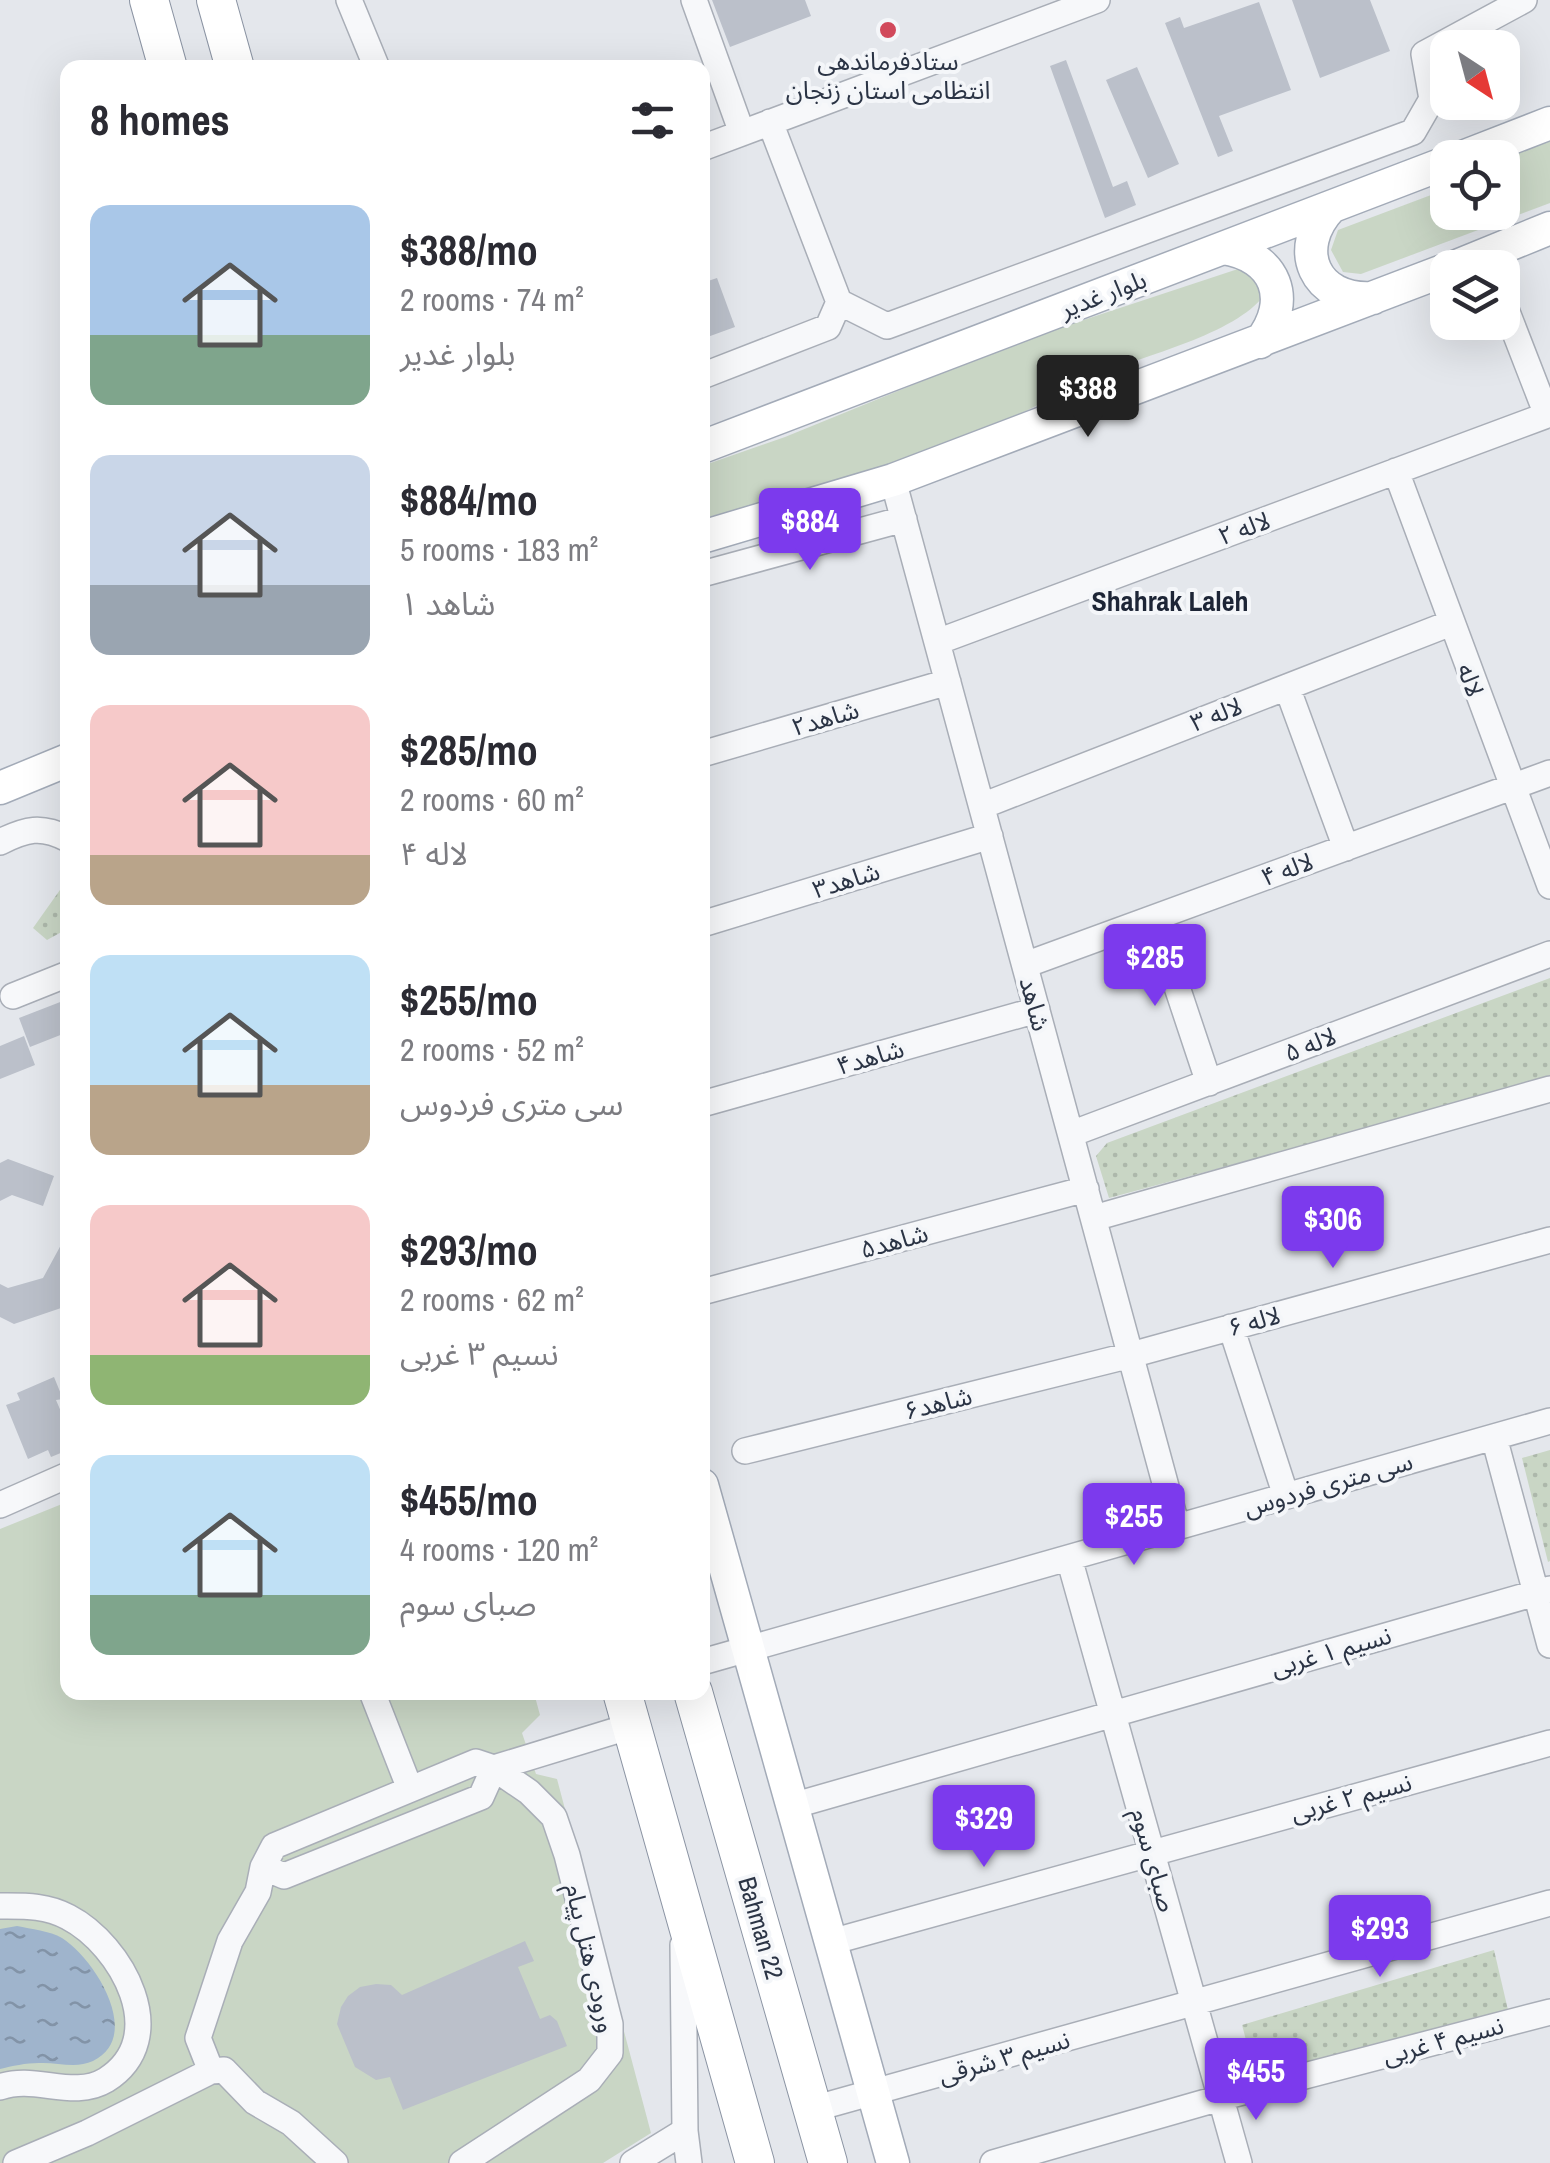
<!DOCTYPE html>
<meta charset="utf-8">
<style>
:root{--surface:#fff;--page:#f2f2f3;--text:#2b2b33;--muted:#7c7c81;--accent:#7c3aed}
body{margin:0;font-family:"Archivo Narrow","Noto Sans Arabic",sans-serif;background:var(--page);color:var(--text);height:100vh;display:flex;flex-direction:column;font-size:38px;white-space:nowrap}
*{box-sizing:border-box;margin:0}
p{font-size:32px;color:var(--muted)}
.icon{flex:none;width:55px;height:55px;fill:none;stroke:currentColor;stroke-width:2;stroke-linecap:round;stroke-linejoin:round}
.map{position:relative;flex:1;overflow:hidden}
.panel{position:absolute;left:60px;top:60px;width:650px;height:1640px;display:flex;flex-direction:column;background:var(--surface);border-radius:20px;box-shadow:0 10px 40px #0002}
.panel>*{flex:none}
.needle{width:65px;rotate:144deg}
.tools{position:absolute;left:1430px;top:30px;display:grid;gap:20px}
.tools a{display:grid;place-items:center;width:90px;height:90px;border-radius:20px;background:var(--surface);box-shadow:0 10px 40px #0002;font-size:50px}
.price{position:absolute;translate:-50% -85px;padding:0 22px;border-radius:10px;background:var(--accent);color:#fff;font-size:32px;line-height:65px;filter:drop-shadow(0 2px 5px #0008)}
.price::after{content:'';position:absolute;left:50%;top:60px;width:30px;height:22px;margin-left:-15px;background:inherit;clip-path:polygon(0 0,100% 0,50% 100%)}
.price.active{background:#222;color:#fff}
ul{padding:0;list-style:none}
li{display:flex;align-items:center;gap:30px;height:250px;padding:0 30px}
li span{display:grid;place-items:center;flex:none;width:280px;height:200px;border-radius:20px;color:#555}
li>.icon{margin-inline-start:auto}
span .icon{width:120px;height:120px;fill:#fffc;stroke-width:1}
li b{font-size:42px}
h2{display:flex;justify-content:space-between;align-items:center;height:120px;padding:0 30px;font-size:42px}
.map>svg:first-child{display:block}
</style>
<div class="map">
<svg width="1550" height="2163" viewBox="0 0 1550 2163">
<defs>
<pattern id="grass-dots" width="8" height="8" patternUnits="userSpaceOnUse" patternTransform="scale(2.5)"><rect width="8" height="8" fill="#c9d6c5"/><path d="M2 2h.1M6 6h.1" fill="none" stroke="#adb8ab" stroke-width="1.8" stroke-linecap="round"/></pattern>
<pattern id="water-ripples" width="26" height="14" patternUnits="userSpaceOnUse" patternTransform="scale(2.5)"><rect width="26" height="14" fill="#9fb4cc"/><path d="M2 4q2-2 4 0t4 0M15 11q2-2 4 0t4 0" fill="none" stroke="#8293a7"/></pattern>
</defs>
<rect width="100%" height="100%" fill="#e4e7ec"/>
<!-- grass -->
<path fill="url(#grass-dots)" d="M 67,880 L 67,929 L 47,940 L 33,928 Z
M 1550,978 L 1550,1079 L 1109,1198 L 1096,1156 L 1107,1143 Z
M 1550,1450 L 1550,1561 L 1548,1562 L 1522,1458 Z
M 1494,1950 L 1508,2010 L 1256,2077 L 1242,2025 Z"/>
<!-- garden -->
<path fill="#c9d6c5" d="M 1550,139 L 1550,203 L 1361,274 L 1343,272 L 1331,250 L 1338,230 L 1447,189 L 1448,212 L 1502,212 L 1503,160 Z
M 1244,267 L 1267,291 C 1242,332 1149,354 1105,372 C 1046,397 992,433 932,457 C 859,486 779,500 703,518 L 702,466 L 785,437 L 1023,340 Z
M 67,1502 L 68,1692 L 534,1693 L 540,1715 L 522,1733 L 536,1774 L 557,1779 L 651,2133 L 603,2163 L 0,2163 L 0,1529 Z"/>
<!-- water -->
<path fill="url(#water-ripples)" d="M 17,1926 C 31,1929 50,1931 62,1938 C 94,1958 144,2036 93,2061 C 76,2069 57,2062 39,2063 C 26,2063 12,2066 0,2069 L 0,1929 Z"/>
<!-- building -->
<path fill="#bbc0ca" d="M 712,0 L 805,0 L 811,16 L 730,47 Z
M 1292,0 L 1370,0 L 1390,51 L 1320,78 Z
M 1259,2 L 1291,90 L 1219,116 L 1233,151 L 1218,157 L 1165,23 L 1180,17 L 1184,28 Z
M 1066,60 L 1113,187 L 1127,181 L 1136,205 L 1105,218 L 1050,66 Z
M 1137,67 L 1179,164 L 1148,178 L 1106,80 Z
M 717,278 L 735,327 L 702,339 L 702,283 Z
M 68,999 L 68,1032 L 30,1047 L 19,1018 Z
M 24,1036 L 35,1065 L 0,1079 L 0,1046 Z
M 8,1159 L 54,1176 L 43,1206 L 12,1195 L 0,1201 L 0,1163 Z
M 68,1232 L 68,1300 L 64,1307 L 14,1324 L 0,1317 L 0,1284 L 8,1288 L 43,1278 Z
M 54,1377 L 63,1399 L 56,1400 L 68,1428 L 68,1450 L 51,1457 L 48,1450 L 28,1459 L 6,1405 L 20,1400 L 17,1393 Z
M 525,1941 L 534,1961 L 518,1967 L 540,2019 L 550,2015 L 557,2021 L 567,2046 L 403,2110 L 390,2077 L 376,2080 L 355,2067 L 337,2024 L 341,2007 L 348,1996 L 360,1987 L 376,1984 L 391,1985 L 402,1995 Z"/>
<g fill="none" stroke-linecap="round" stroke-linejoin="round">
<defs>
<path id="minor" d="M 349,0 L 377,68
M 694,0 L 742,133
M 702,148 L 1097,0
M 1502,299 L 1547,415
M 839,302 L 887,326 L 1413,132 L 1432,99 L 1424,54 L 1524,0
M 702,376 L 828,327 L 839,302 L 770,122
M 1396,471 L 1550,886
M 893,480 L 1177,1527
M 702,574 L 904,519
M 937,642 L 1550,414
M 1287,687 L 1346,848
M 702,754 L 948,682
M 982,806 L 1451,623
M 0,842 C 26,829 41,825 68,839
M 1154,918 L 1209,1083
M 702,924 L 990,836
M 1025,965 L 1550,773
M 13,996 L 68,974
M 702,1104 L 1037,1010
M 1071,1134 L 1550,954
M 1094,1218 L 1550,1089
M 702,1292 L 1086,1189
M 1231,1327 L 1286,1496
M 1494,1437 L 1550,1645
M 745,1451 L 1131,1355 L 1550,1240
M 0,1505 L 68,1475
M 1069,1558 L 1239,2163
M 702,1662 L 1550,1421
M 372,1692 L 410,1789
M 792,1806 L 1550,1589
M 263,1867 L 284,1876 L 481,1797 L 494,1768
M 0,1906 C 24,1906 46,1905 68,1917 C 122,1945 173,2038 106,2080 C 73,2100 35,2074 0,2087
M 831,1942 L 1550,1743
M 683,1945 L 685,2131 L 689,2163
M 211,2071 L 224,2070 L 255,2102 L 291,2123 L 335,2163
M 813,2109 L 1550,1903
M 16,2163 L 87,2133 L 211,2071 L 198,2038 L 230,1941 L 258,1892 L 263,1867 L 274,1846 L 476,1762 L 494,1768 L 631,1726
M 462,2163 L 589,2080 L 610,2053 L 610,2024 L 567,1855 L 554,1817 L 529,1792 L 494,1768
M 633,2163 L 685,2131
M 993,2163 L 1220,2098 L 1550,2012"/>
<path id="major" d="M 1460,158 L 1550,123
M 1331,207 C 1291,249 1315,302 1373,298
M 1223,248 C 1276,256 1293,300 1260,342
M 1452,268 L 1550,228
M 702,447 L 1448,162
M 702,537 L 893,480 L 1448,269
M 0,788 L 68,760
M 702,1485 L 893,2163"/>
<path id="highway" d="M 149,0 L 168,68
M 216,0 L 235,68
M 622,1692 L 755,2163
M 693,1692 L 828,2163"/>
</defs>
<!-- minor casing -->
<use href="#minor" stroke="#a9aeb7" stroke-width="28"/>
<!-- major casing -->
<use href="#major" stroke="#a3abb8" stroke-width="35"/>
<!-- highway casing -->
<use href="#highway" stroke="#8b94a3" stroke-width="40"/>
<!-- minor -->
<use href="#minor" stroke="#f7f8fa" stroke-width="25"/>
<!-- major -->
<use href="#major" stroke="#fff" stroke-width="32"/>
<!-- highway -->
<use href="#highway" stroke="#fff" stroke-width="38"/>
</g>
<!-- markers -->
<circle fill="#d1495b" stroke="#f4f6f9" stroke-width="4" cx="888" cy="30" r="10"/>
<g text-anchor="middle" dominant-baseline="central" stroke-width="8" stroke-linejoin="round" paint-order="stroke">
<!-- poi labels -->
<g font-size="25" fill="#2b3445" stroke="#f4f6f9">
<text x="888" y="61">ستادفرماندهی<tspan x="888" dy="29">انتظامی استان زنجان</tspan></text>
</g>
<!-- street labels -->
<g font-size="25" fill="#2b3445" stroke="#f4f6f9">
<text transform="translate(1103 294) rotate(-21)">بلوار غدیر</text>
<text transform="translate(1244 528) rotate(-20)">لاله ۲</text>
<text transform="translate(1471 680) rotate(70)">لاله</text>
<text transform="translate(1216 714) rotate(-21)">لاله ۳</text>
<text transform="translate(825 718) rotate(-16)">شاهد۲</text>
<text transform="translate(1287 869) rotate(-20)">لاله ۴</text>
<text transform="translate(846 880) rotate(-17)">شاهد۳</text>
<text transform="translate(1035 1004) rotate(75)">شاهد</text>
<text transform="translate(1310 1044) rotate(-21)">لاله ۵</text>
<text transform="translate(870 1057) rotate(-16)">شاهد۴</text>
<text transform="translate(894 1241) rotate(-15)">شاهد۵</text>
<text transform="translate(1254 1321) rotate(-15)">لاله ۶</text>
<text transform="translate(938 1403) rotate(-14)">شاهد۶</text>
<text transform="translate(1328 1484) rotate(-16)">سی متری فردوس</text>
<text transform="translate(1331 1651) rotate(-16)">نسیم ۱ غربی</text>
<text transform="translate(1351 1797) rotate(-15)">نسیم ۲ غربی</text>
<text transform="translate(1154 1860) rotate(74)">صبای سوم</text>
<text transform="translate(761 1928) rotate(74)">Bahman 22</text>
<text transform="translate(591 1958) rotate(77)">ورودی هتل پیام</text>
<text transform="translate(1443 2040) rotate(-15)">نسیم ۴ غربی</text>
<text transform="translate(1004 2057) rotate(-16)">نسیم ۳ شرقی</text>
</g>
<!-- neighbourhood labels -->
<g font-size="28" font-weight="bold" fill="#1d2536" stroke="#f4f6f9">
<text x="1170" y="601">Shahrak Laleh</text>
</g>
</g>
</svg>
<div class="tools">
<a><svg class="needle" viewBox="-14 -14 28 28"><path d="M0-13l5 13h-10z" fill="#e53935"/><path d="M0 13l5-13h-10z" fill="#7c7c81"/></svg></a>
<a><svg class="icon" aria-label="locate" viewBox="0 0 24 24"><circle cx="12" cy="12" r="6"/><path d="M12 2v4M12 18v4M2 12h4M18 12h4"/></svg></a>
<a><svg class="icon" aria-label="layers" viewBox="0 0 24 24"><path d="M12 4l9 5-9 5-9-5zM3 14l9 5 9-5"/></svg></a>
</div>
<b class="price active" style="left:1088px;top:440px">$388</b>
<b class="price" style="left:810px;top:573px">$884</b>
<b class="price" style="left:1155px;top:1009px">$285</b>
<b class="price" style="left:1333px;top:1271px">$306</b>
<b class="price" style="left:1134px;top:1568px">$255</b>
<b class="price" style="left:984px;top:1870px">$329</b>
<b class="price" style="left:1380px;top:1980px">$293</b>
<b class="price" style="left:1256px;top:2123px">$455</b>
<section class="panel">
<h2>8 homes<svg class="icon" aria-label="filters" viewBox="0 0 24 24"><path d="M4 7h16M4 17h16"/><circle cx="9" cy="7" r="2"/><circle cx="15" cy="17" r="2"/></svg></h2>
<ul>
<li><span style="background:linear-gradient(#a9c7e8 65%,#7fa58c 0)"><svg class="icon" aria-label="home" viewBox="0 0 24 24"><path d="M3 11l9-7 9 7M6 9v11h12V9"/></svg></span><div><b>$388/mo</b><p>2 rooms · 74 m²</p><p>بلوار غدیر</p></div></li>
<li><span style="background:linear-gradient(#c9d6e8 65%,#9aa5b1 0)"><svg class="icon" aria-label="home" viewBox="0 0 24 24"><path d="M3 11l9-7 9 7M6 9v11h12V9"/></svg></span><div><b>$884/mo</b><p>5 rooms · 183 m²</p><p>شاهد ۱</p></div></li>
<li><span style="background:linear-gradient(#f6c9c9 75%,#b9a48a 0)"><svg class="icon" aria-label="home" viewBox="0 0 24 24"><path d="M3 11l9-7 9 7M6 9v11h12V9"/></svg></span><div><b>$285/mo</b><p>2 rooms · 60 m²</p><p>لاله ۴</p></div></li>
<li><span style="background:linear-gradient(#bfe0f5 65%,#b9a48a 0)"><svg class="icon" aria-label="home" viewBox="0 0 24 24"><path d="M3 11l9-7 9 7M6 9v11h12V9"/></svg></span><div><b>$255/mo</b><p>2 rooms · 52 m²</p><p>سی متری فردوس</p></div></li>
<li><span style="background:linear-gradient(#f6c9c9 75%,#8fb573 0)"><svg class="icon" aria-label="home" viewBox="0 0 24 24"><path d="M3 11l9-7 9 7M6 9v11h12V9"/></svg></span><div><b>$293/mo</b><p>2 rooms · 62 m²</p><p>نسیم ۳ غربی</p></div></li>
<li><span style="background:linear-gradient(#bfe0f5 70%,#7fa58c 0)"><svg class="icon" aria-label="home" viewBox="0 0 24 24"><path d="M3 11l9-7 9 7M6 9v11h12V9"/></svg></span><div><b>$455/mo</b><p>4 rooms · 120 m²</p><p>صبای سوم</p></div></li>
</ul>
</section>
</div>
